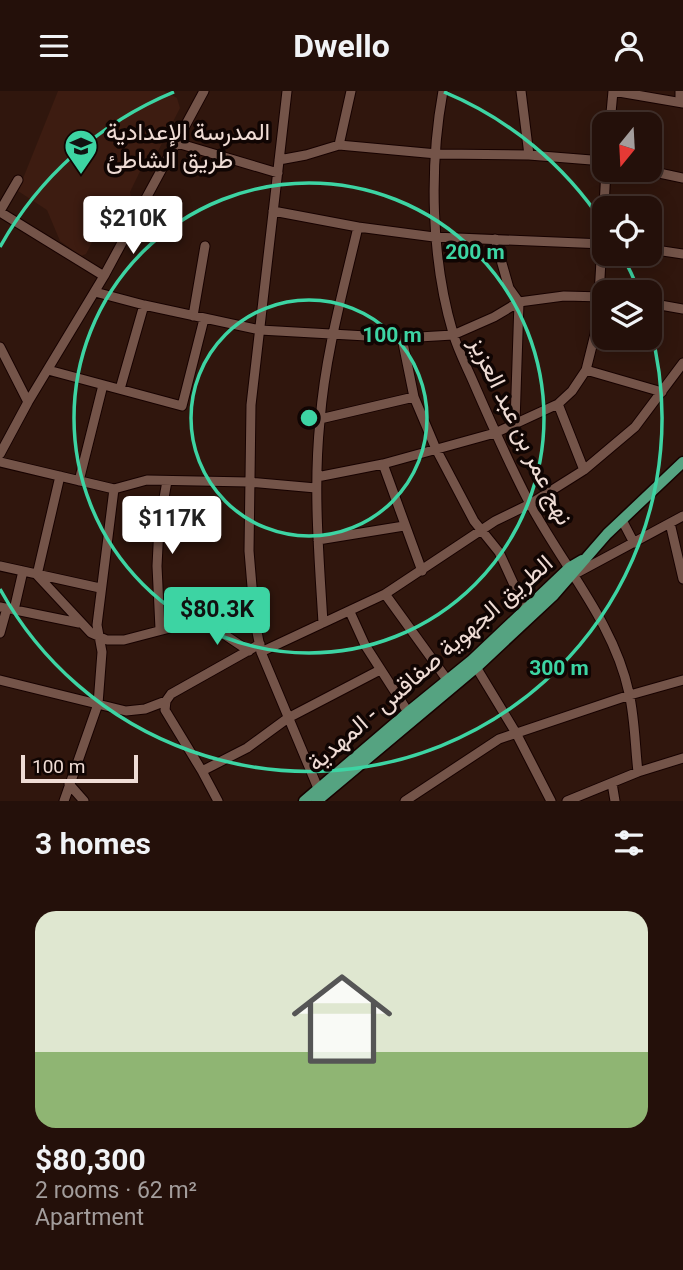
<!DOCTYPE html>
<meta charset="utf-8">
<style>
:root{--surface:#24100a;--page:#2c1913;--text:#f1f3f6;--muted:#a39d9c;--line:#41302b;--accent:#3dd4a3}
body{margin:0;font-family:Roboto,Vazirmatn,sans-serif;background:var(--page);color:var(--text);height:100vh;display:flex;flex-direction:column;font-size:26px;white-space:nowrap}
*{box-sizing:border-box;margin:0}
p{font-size:23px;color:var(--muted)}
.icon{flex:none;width:38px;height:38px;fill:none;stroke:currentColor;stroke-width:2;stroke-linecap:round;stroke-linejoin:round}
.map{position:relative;height:710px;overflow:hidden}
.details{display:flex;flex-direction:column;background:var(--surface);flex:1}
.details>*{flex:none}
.needle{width:46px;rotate:198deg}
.tools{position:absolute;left:592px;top:21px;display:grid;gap:14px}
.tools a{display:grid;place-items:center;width:70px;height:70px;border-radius:14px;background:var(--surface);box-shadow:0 4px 18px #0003,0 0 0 2px var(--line);font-size:35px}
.scale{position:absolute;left:21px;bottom:18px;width:117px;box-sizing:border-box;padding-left:7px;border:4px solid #efdcd5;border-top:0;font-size:19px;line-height:24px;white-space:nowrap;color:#efdcd5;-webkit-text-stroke:5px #100503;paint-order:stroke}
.price{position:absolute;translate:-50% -60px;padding:0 16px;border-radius:7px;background:#fff;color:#222;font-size:23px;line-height:46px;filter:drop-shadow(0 2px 4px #0008)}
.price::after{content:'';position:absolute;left:50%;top:42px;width:21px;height:16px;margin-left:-10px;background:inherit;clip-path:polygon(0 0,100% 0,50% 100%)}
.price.active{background:var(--accent);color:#111}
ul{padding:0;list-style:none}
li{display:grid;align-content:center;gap:14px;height:371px;padding:0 35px}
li+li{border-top:2px solid var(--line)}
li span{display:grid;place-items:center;height:217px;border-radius:21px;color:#555}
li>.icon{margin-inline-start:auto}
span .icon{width:126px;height:126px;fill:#fffc;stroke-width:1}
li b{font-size:30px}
h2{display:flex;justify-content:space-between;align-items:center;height:84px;padding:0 35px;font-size:30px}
header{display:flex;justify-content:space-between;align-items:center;height:91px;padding:0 35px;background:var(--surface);font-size:32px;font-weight:700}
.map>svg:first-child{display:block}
</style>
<header><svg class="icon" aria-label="menu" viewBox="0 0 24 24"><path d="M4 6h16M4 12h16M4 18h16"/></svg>Dwello<svg class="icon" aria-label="person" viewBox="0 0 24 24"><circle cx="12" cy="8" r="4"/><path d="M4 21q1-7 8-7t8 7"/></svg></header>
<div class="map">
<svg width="683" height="710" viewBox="0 0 683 710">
<rect width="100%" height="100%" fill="#30160d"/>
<!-- built -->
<path fill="#3d1c11" d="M 58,0 L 164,0 L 177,7 L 180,17 L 155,66 L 145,70 L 130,101 L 132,110 L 110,116 L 86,163 L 81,165 L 60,150 L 47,119 L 18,100 Z"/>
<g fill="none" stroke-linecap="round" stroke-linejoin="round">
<defs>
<path id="minor" d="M 287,0 L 251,314 L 249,460 L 255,531 L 261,561 L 320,702
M 351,0 L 339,54 L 437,63 L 529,64 L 604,70
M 443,0 C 429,76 431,168 453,242 C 458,260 468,278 475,295 C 492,334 509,373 529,411 C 562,474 614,531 629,602 C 635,628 635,656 638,681
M 521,0 L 529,64
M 680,11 L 680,0
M 610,33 L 613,0 L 683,12
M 177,52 L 278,82
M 279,69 L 306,64 L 339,54
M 645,79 L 683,87
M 0,120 L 18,89
M 273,120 L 358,136 L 434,146 L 604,153
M 0,121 L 104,185
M 495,148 L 509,197 L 519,211 L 515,332
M 649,158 L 683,163
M 95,201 L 144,214 L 260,239 L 402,247 L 453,244 L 494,226 L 519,211 L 564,205 L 604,206
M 649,212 L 683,218
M 193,225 L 205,155
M 402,247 L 414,306 L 436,358 L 474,430 L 499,461 L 526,520
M 0,256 L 28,311
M 48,279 L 182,315 L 204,228
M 586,279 L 662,301
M 120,298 L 144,214
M 558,313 L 584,379
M 320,328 L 414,306
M 0,363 L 28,311 L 104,185 L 204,0
M 0,371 L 114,398
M 383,373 L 422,480
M 60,385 L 37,484 L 91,542 L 107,549 L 124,549 L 254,515
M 317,386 L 383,373 L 495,342 L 558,313 L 572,300 L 586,279 L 595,243 L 599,205 L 606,79
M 79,390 L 103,294
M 622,429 L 634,452
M 670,432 L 683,488
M 318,449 L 404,435
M 0,475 L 100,497
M 575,483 L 683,425
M 385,503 L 448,590
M 0,516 L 79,532
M 14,519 L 23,480
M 350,521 L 365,554 L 408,621
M 201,528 L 249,560
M 323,532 C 319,465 313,397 320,330 C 325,264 343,200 358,136
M 160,538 L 157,475 L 159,435 L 167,390
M 0,542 L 7,517
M 261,561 L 385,503 L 495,430 L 530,413 L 584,379 L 635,336 L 683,272
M 473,571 L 516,642 L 551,710
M 0,589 L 126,620 L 145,618 L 166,610
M 202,680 L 165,619 L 166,610 L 171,603 L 260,553
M 612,692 L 615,710
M 69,693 L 84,710
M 64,710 L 98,613 L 102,561 L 97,534 L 114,398 L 147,389 L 249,391 L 316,397
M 218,710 L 202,680 L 247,657 L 288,627 L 380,579
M 405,710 L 499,648 L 630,604 L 683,589
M 567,710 L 638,681 L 683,667"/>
<path id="major" d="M 304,710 L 408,621 L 472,569 L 570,476 L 582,469
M 317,710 L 477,576 L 554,504 L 607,443 L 683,371"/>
</defs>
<!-- minor casing -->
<use href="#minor" stroke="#170200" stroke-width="11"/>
<!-- major casing -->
<use href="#major" stroke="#170200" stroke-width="13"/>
<!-- minor -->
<use href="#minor" stroke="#745449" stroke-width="9"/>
<!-- major -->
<use href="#major" stroke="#55a381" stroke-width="10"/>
</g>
<!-- distance rings -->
<g fill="none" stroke="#3dd4a3" stroke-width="3.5">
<circle cx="309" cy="327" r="118"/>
<circle cx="309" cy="327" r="235"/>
<path d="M0 156A353 353 0 0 1 174 1M444 1A353 353 0 0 1 603 132M622 164A353 353 0 0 1 639 200M650 236A353 353 0 0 1 0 498"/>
</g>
<!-- icons -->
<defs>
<symbol id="school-pin" viewBox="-11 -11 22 30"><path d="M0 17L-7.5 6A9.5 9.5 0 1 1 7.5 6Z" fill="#3dd4a3" stroke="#100503"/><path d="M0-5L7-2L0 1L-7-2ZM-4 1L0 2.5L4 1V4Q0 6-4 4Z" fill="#111"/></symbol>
</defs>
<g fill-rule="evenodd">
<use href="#school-pin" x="62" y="36" width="38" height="52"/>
</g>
<g text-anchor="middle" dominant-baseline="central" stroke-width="7" stroke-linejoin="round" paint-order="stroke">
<!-- poi labels -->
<g font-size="24" fill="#efdcd5" stroke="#100503" text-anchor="start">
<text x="106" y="41">المدرسة الإعدادية<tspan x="106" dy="28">طريق الشاطئ</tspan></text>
</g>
<!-- street labels -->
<g font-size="24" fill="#efdcd5" stroke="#100503">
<text transform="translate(521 340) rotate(64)">نهج عمر بن عبد العزيز</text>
<text transform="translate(430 572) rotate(-41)">الطريق الجهوية صفاقس - المهدية</text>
</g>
</g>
<circle cx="309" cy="327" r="10" fill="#3dd4a3" stroke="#100503" stroke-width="3.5"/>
<g font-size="21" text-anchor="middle" font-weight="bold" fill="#3dd4a3" stroke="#100503" stroke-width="7" stroke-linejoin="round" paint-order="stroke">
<text x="475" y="168">200 m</text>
<text x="392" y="251">100 m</text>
<text x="559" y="584">300 m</text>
</g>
</svg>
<div class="tools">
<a><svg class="needle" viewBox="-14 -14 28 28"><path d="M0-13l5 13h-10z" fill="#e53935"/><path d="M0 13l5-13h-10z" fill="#a39d9c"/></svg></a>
<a><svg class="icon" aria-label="locate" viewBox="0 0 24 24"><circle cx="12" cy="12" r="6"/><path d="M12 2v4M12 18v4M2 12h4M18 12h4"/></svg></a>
<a><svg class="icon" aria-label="layers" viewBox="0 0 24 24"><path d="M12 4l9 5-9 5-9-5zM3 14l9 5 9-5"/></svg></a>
</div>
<div class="scale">100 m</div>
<b class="price" style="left:133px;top:165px">$210K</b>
<b class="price" style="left:172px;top:465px">$117K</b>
<b class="price active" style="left:217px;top:556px">$80.3K</b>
</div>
<section class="details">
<h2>3 homes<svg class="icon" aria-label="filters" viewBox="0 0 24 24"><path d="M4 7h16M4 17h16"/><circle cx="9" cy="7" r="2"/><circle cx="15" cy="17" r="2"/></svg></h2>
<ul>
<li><span style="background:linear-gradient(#dfe7d0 65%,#8fb573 0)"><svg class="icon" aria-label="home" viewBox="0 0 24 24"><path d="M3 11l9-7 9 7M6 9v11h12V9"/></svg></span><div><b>$80,300</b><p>2 rooms · 62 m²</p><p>Apartment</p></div></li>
</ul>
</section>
